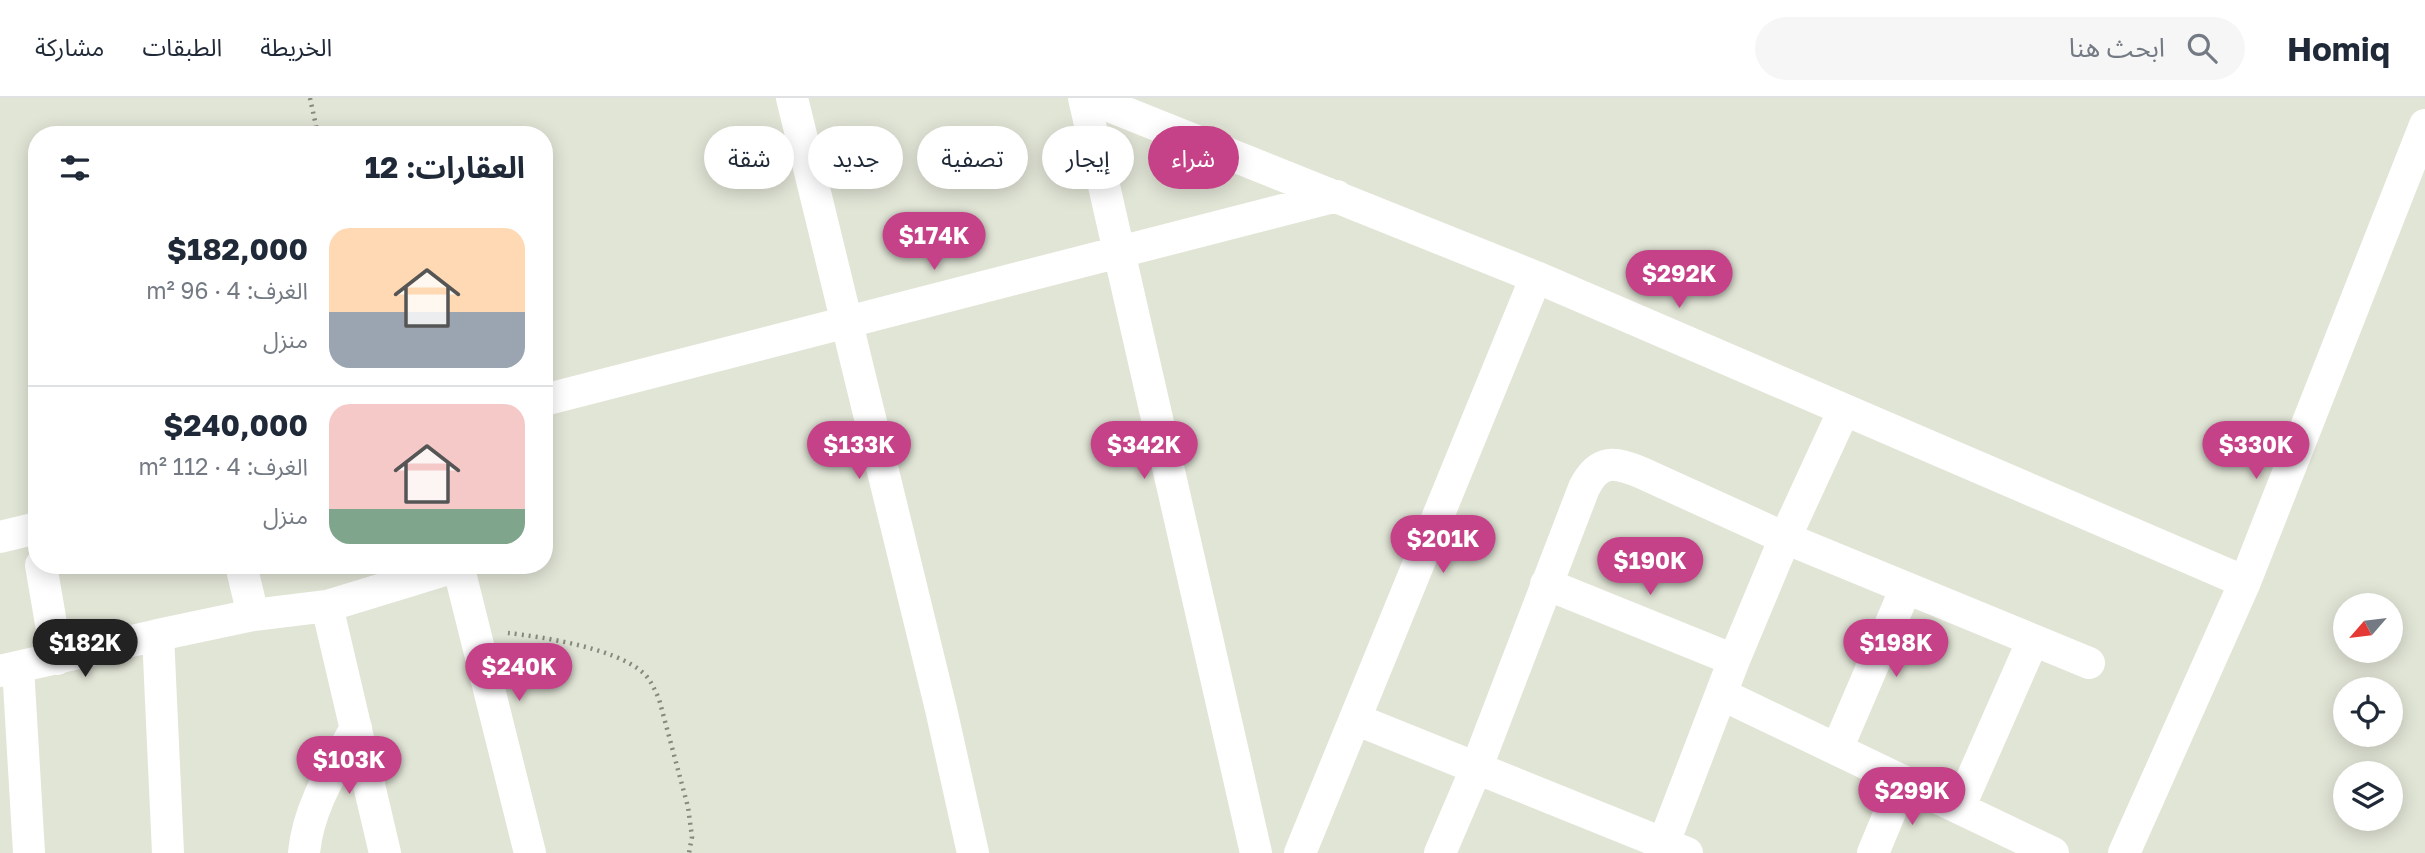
<!DOCTYPE html>
<html lang="ar">
<meta charset="utf-8">
<style>
:root{--surface:#fff;--page:#f6f6f7;--text:#1f2937;--muted:#747a83;--line:#e0e1e3;--accent:#c64288}
body{margin:0;font-family:"Golos Text","Noto Sans Arabic",sans-serif;background:var(--page);color:var(--text);direction:rtl;height:100vh;display:flex;flex-direction:column;font-size:26px;white-space:nowrap}
*{box-sizing:border-box;margin:0}
p{font-size:23px;color:var(--muted)}
.icon{flex:none;width:38px;height:38px;fill:none;stroke:currentColor;stroke-width:2;stroke-linecap:round;stroke-linejoin:round}
.map{position:relative;flex:1;overflow:hidden;direction:ltr}
.details{position:absolute;left:28px;top:28px;width:525px;height:448px;display:flex;flex-direction:column;background:var(--surface);border-radius:28px;box-shadow:0 4px 18px #0003;direction:rtl}
.details>*{flex:none}
.banner{position:absolute;left:574px;top:28px;width:665px;height:63px;direction:rtl;display:flex;gap:14px}
.needle{width:46px;rotate:242deg}
.tools{position:absolute;left:2333px;top:495px;display:grid;gap:14px}
.tools a{display:grid;place-items:center;width:70px;height:70px;border-radius:50%;background:var(--surface);box-shadow:0 4px 18px #0003;font-size:35px}
.price{position:absolute;translate:-50% -60px;padding:0 16px;border-radius:24px;background:var(--accent);color:#fff;font-size:23px;line-height:46px;filter:drop-shadow(0 2px 4px #0008)}
.price::after{content:'';position:absolute;left:50%;top:42px;width:21px;height:16px;margin-left:-10px;background:inherit;clip-path:polygon(0 0,100% 0,50% 100%)}
.price.active{background:#222;color:#fff}
ul{padding:0;list-style:none}
li{display:flex;align-items:center;gap:21px;height:175px;padding:0 28px}
li+li{border-top:2px solid var(--line)}
li span{display:grid;place-items:center;flex:none;width:196px;height:140px;border-radius:21px;color:#555}
li>.icon{margin-inline-start:auto}
span .icon{width:84px;height:84px;fill:#fffc;stroke-width:1}
li b{font-size:30px}
h2{display:flex;justify-content:space-between;align-items:center;height:84px;padding:0 28px;font-size:30px}
.chip{padding:0 24px;border-radius:32px;background:var(--surface);box-shadow:0 4px 18px #0003;font-size:24px;line-height:63px}
.chip.active{background:var(--accent);color:#fff}
header{display:flex;align-items:center;gap:42px;box-sizing:border-box;height:98px;padding:0 35px;background:var(--surface);border-bottom:2px solid var(--line)}
header strong{font-size:33px}
nav{display:flex;gap:38px;margin-inline-start:auto;font-size:24px}
.search{width:490px;height:63px;background:var(--page);display:flex;align-items:center;gap:18px;box-sizing:border-box;padding:0 24px;border-radius:38px;color:var(--muted);font-size:26px}
.map>svg:first-child{display:block}
</style>
<header>
<strong>Homiq</strong>
<div class="search"><svg class="icon" aria-label="search" viewBox="0 0 24 24"><circle cx="10" cy="10" r="6"/><path d="M15 15l6 6"/></svg>ابحث هنا</div>
<nav><a>الخريطة</a><a>الطبقات</a><a>مشاركة</a></nav>
</header>
<div class="map">
<svg width="2425" height="755" viewBox="0 0 2425 755">
<rect width="100%" height="100%" fill="#e1e5d6"/>
<g fill="none" stroke-linecap="round" stroke-linejoin="round">
<!-- path -->
<path stroke="#86897e" stroke-width="4.5" stroke-dasharray="2 5" stroke-linecap="butt" d="M 310,0 L 318,37
M 508,535 C 544,539 613,550 641,573 C 650,580 654,590 659,601 L 688,709 L 692,739 L 689,755"/>
<!-- minor -->
<path stroke="#fff" stroke-width="32" d="M 792,0 L 941,611 L 973,755
M 1084,0 L 1256,755
M 1089,0 L 1536,179 L 2245,484
M 544,302 L 1337,98
M 0,439 L 37,430
M 41,467 L 57,561
M 458,467 L 530,755
M 1546,486 L 1734,562
M 327,508 L 458,468
M 253,517 L 327,508 L 385,755
M 18,569 L 29,755
M 0,573 L 158,537
M 1721,596 L 2053,755
M 1355,621 L 1687,755
M 1837,651 L 1906,490
M 1959,710 L 2033,542
M 168,755 L 158,537 L 253,517 L 241,467
M 304,755 C 308,709 334,670 356,630
M 1300,755 L 1536,179
M 1440,755 L 1476,671 L 1584,390 C 1599,360 1615,364 1642,375 L 1785,440 L 2089,565
M 1660,755 L 1734,562 L 1785,440 L 1844,312
M 1873,755 L 1903,683
M 2124,755 L 2245,484 L 2425,27"/>
</g>
</svg>
<div class="tools">
<a><svg class="needle" viewBox="-14 -14 28 28"><path d="M0-13l5 13h-10z" fill="#e53935"/><path d="M0 13l5-13h-10z" fill="#747a83"/></svg></a>
<a><svg class="icon" aria-label="locate" viewBox="0 0 24 24"><circle cx="12" cy="12" r="6"/><path d="M12 2v4M12 18v4M2 12h4M18 12h4"/></svg></a>
<a><svg class="icon" aria-label="layers" viewBox="0 0 24 24"><path d="M12 4l9 5-9 5-9-5zM3 14l9 5 9-5"/></svg></a>
</div>
<b class="price" style="left:934px;top:174px">$174K</b>
<b class="price" style="left:1679px;top:212px">$292K</b>
<b class="price" style="left:859px;top:383px">$133K</b>
<b class="price" style="left:1144px;top:383px">$342K</b>
<b class="price" style="left:2256px;top:383px">$330K</b>
<b class="price" style="left:1443px;top:477px">$201K</b>
<b class="price" style="left:1650px;top:499px">$190K</b>
<b class="price active" style="left:85px;top:581px">$182K</b>
<b class="price" style="left:1896px;top:581px">$198K</b>
<b class="price" style="left:519px;top:605px">$240K</b>
<b class="price" style="left:349px;top:698px">$103K</b>
<b class="price" style="left:1912px;top:729px">$299K</b>
<div class="banner">
<a class="chip active">شراء</a>
<a class="chip">إيجار</a>
<a class="chip">تصفية</a>
<a class="chip">جديد</a>
<a class="chip">شقة</a>
</div>
<section class="details">
<h2>العقارات: 12<svg class="icon" aria-label="filters" viewBox="0 0 24 24"><path d="M4 7h16M4 17h16"/><circle cx="9" cy="7" r="2"/><circle cx="15" cy="17" r="2"/></svg></h2>
<ul>
<li><span style="background:linear-gradient(#ffd9b3 60%,#9aa5b1 0)"><svg class="icon" aria-label="home" viewBox="0 0 24 24"><path d="M3 11l9-7 9 7M6 9v11h12V9"/></svg></span><div><b>$182,000</b><p>الغرف: 4 · 96 m²</p><p>منزل</p></div></li>
<li><span style="background:linear-gradient(#f6c9c9 75%,#7fa58c 0)"><svg class="icon" aria-label="home" viewBox="0 0 24 24"><path d="M3 11l9-7 9 7M6 9v11h12V9"/></svg></span><div><b>$240,000</b><p>الغرف: 4 · 112 m²</p><p>منزل</p></div></li>
</ul>
</section>
</div>
